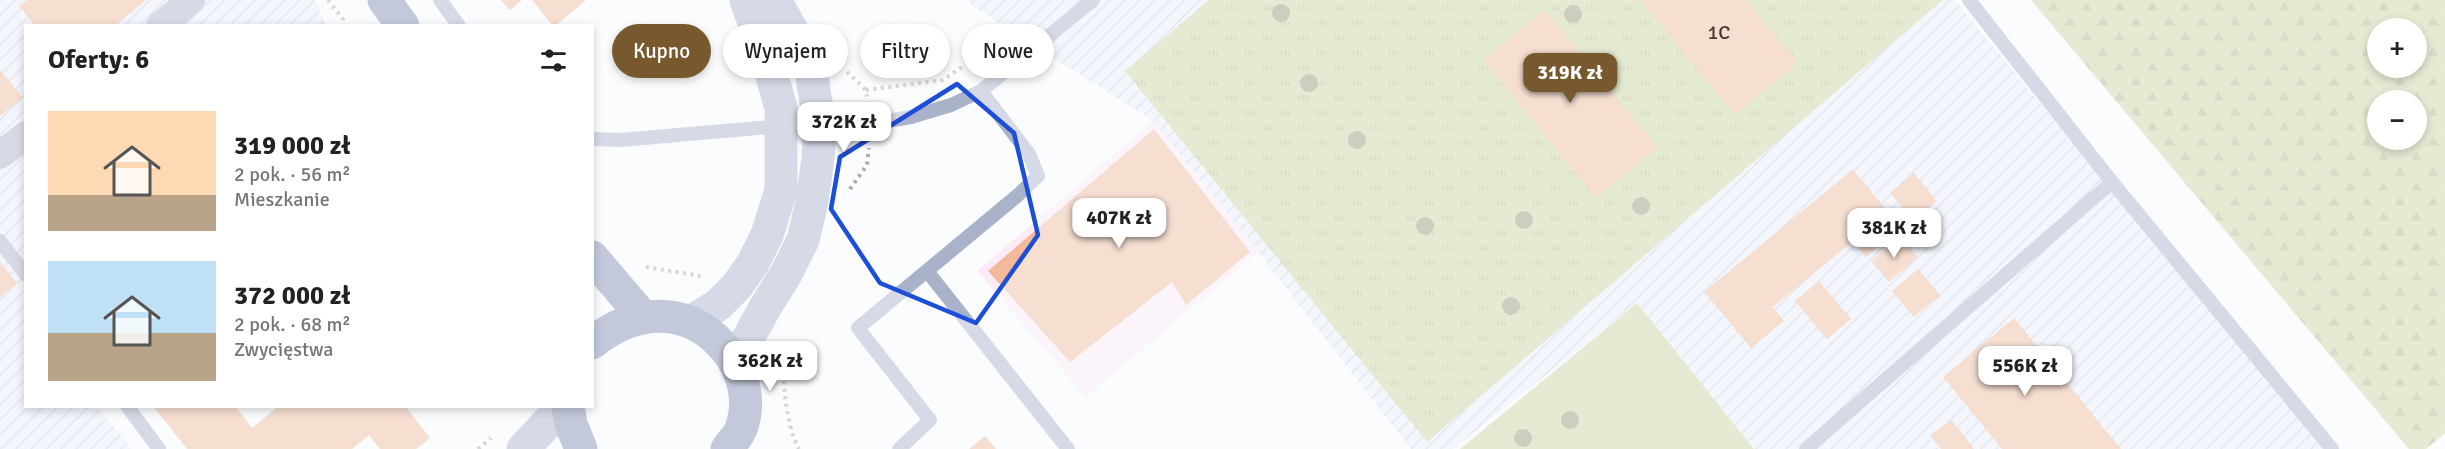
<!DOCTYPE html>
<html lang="pl">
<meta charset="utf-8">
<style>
:root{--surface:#fff;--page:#f2f2f2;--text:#222;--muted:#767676;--accent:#78592e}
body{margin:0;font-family:Signika,sans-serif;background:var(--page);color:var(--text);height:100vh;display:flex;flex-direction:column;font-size:22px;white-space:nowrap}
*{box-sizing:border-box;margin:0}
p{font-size:20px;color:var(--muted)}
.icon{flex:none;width:33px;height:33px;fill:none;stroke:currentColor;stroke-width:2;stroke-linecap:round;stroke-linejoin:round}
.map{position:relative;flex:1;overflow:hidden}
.drawer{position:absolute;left:24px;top:24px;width:570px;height:384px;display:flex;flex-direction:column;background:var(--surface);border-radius:0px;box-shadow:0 3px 9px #0003}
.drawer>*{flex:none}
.guide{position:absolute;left:612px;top:24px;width:570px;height:54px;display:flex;gap:12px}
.tools{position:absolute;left:2367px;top:18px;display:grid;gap:12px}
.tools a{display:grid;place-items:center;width:60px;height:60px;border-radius:50%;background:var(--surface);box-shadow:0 3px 9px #0003;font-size:30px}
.price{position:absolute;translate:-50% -51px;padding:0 14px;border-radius:12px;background:#fff;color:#222;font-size:20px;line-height:39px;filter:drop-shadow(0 2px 3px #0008)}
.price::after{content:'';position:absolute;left:50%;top:36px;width:18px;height:14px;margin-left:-9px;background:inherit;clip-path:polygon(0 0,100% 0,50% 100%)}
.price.active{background:var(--accent);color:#fff}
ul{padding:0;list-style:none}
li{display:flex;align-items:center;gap:18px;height:150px;padding:0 24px}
li span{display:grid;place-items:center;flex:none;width:168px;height:120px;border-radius:0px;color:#555}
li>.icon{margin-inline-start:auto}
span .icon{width:72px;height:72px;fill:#fffc;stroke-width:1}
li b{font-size:26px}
h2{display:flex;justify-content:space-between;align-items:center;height:72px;padding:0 24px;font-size:26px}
.tag{padding:0 21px;border-radius:27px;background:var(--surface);box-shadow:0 3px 9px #0003;font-size:21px;line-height:54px}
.tag.active{background:var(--accent);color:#fff}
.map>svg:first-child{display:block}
</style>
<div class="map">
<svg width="2445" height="449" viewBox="0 0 2445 449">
<defs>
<pattern id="industrial-furrows" width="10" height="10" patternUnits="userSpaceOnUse" patternTransform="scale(1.5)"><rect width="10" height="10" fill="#ecf2fc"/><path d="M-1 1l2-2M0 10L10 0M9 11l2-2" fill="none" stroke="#c9ced7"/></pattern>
<pattern id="grass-tufts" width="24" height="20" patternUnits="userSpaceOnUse" patternTransform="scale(1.5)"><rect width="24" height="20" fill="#cdd5a0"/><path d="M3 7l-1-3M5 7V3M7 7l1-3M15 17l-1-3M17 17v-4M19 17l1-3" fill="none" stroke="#afb689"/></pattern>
<pattern id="forest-firs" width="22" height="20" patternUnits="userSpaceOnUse" patternTransform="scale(1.5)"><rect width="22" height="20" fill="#cdd5a0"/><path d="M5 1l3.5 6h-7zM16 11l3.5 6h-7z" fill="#afb689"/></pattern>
</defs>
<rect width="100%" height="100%" fill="#fafcfe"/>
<!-- commercial -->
<path fill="#fdecf8" d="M 1153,121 L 1258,252 L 1086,397 L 977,271 Z"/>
<!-- industrial -->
<path fill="url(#industrial-furrows)" d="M 0,0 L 315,0 L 326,25 L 26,26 L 26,406 L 97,407 L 132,449 L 0,449 Z
M 968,0 L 1955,0 L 2324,449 L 1754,449 L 1637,303 L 1453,449 L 1411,449 L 1258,252 L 1153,121 L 974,7 Z"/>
<!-- grass -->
<path fill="url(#grass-tufts)" d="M 1209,0 L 1943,0 L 1427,442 L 1125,71 Z"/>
<!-- forest -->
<path fill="url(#forest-firs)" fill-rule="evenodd" d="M 2031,0 L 2445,0 L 2445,433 L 2426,449 L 2409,449 ZM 2378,28 L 2416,28 L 2416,68 L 2378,68 ZM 2378,100 L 2416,100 L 2416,140 L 2378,140 Z"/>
<!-- park -->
<path fill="#cdd5a0" d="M 1637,303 L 1754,449 L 1460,449 Z"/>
<!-- building -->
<path fill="#f2ba9b" d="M 27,0 L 146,0 L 115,26 L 35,26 L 19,6 Z
M 501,0 L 522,0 L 510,10 Z
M 532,0 L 586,0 L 555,26 L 553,26 Z
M 1640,0 L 1746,0 L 1798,63 L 1735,115 Z
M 1545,10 L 1657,147 L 1596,198 L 1483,60 Z
M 0,70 L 23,98 L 0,116 Z
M 1154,129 L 1250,252 L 1186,305 L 1172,282 L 1070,362 L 988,271 Z
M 1853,169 L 1901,228 L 1866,257 L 1853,241 L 1773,307 L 1784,321 L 1751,348 L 1704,292 Z
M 1914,173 L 1937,201 L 1914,221 L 1890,193 Z
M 1900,237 L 1918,257 L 1889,282 L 1871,261 Z
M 0,262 L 17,283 L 0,297 Z
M 1918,269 L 1940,295 L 1914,317 L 1892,291 Z
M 1819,281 L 1851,319 L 1827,339 L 1795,301 Z
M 2014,318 L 2121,449 L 2002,449 L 1943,377 Z
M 153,406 L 235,406 L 252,428 L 279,406 L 405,406 L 430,438 L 416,449 L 380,449 L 369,435 L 352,449 L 187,449 Z
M 1952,420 L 1974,449 L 1941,449 L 1930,435 Z
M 985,436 L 996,449 L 969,449 Z"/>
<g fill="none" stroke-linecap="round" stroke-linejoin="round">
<!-- path -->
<path stroke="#a8aaac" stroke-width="4" stroke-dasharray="3 4.5" stroke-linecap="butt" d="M 328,0 L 343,19 L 344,26
M 847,72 L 866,90 L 868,101
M 866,90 L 943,80 L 997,43
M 850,189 L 867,165 L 869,148
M 646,267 L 701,276
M 785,344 C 780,370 786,426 799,449
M 478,449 L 491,438"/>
<!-- service -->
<path stroke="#aab2c9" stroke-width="14" d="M 440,0 L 459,26
M 1969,0 L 2112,182 L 2332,449
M 592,139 L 621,140 L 781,126 L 869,124 L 911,117 L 951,105 L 981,91 L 1093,0
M 0,241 L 26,275
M 927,271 L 1068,449
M 127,406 L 159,449
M 899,449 L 930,420 L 858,328 L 1017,196 L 1038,176 L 1029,154 L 981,91
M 1806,449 L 2112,182"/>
<!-- minor -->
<path stroke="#aab2c9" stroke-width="28" d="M 160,26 L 191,0
M 0,155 L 26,135"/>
<!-- tertiary -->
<path stroke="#aab2c9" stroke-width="33" d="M 692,321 L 718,305 L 737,286 L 753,263 L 767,235 L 781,190 L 781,108 L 768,62 L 746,0
M 735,362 L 766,306 L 786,274 L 803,240 L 812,202 L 818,158 L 820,127 L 811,71 L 803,50 L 775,0
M 523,449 L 563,406"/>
<!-- secondary -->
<path stroke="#828db0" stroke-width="33" d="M 384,0 L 403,26
M 592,257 L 644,318
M 592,343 C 638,306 693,305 730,355 C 744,375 750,402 742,426 C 740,434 732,442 727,449
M 568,406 L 571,424 L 581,449"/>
</g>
<!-- trees -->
<g fill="#949873">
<circle cx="1281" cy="13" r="9"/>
<circle cx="1573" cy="14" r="9"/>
<circle cx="1309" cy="83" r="9"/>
<circle cx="1357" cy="140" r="9"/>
<circle cx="1641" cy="206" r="9"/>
<circle cx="1524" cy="220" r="9"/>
<circle cx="1425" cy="226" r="9"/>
<circle cx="1511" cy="306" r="9"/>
<circle cx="1570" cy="420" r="9"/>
<circle cx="1523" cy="438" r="9"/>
</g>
<!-- marked area -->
<path d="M0 0H2445V449H0ZM 957,84 L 1014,133 L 1038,235 L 976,323 L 880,283 L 831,209 L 840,157 Z" fill="#fafcfe" fill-opacity=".55" fill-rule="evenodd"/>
<path fill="none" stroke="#1d4ed8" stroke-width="4.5" stroke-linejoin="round" d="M 957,84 L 1014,133 L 1038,235 L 976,323 L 880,283 L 831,209 L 840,157 Z"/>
<g text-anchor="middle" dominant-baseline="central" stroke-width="4.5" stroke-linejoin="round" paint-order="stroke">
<!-- number labels -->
<g font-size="20" fill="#463a34">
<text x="1719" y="32">1C</text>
</g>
</g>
</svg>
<div class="tools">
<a>+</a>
<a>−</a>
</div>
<b class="price active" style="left:1570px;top:104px">319K zł</b>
<b class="price" style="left:844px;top:153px">372K zł</b>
<b class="price" style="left:1119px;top:249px">407K zł</b>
<b class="price" style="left:1894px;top:259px">381K zł</b>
<b class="price" style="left:770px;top:392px">362K zł</b>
<b class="price" style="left:2025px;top:397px">556K zł</b>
<div class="guide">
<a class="tag active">Kupno</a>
<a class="tag">Wynajem</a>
<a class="tag">Filtry</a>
<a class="tag">Nowe</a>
</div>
<section class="drawer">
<h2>Oferty: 6<svg class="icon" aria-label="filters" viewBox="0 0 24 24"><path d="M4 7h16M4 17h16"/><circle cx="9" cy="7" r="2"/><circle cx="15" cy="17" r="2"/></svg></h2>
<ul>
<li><span style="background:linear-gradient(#ffd9b3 70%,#b9a48a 0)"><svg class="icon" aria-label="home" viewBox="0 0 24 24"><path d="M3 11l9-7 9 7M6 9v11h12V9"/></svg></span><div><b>319 000 zł</b><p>2 pok. · 56 m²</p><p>Mieszkanie</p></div></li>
<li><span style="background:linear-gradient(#bfe0f5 60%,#b9a48a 0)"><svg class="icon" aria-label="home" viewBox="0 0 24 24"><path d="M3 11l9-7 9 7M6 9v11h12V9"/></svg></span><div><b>372 000 zł</b><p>2 pok. · 68 m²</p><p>Zwycięstwa</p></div></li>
</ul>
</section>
</div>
